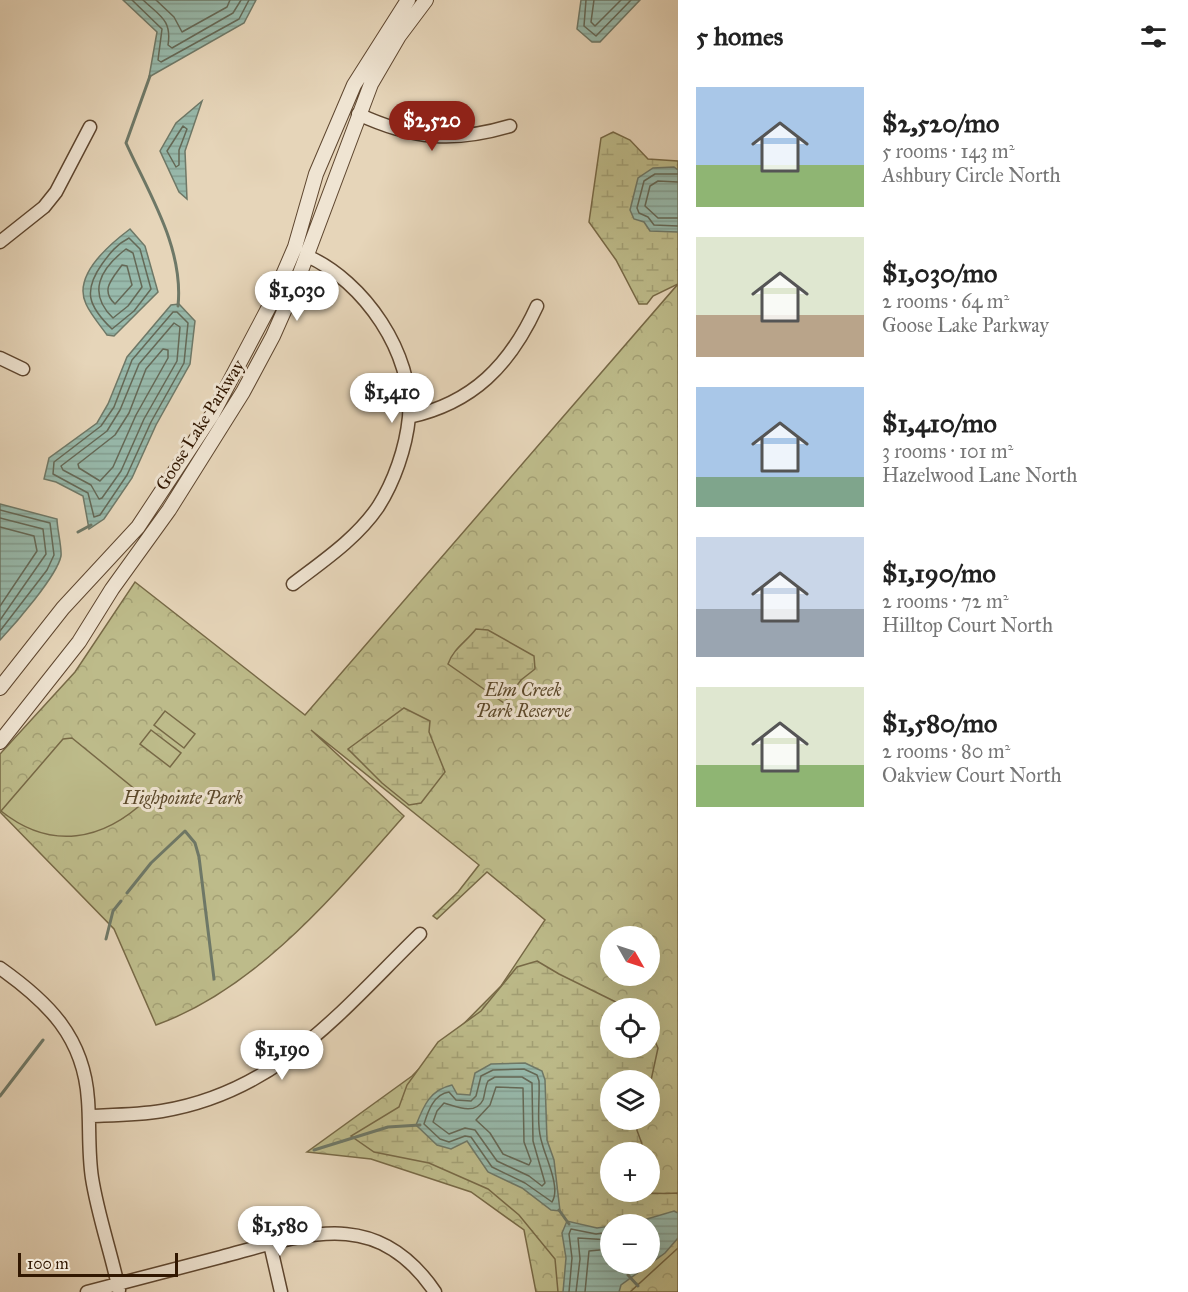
<!DOCTYPE html>
<meta charset="utf-8">
<style>
:root{--surface:#fff;--page:#f2f2f2;--text:#222;--muted:#767676;--accent:#8f2418}
body{margin:0;font-family:"IM FELL Great Primer",serif;background:var(--page);color:var(--text);height:100vh;display:flex;flex-direction:column;font-size:22px;white-space:nowrap}
*{box-sizing:border-box;margin:0}
p{font-size:20px;color:var(--muted)}
.icon{flex:none;width:33px;height:33px;fill:none;stroke:currentColor;stroke-width:2;stroke-linecap:round;stroke-linejoin:round}
.map{position:relative;flex:1;overflow:hidden}
.sheet{display:flex;flex-direction:column;background:var(--surface);width:510px}
.sheet>*{flex:none}
.needle{width:39px;rotate:129deg}
.tools{position:absolute;left:600px;top:926px;display:grid;gap:12px}
.tools a{display:grid;place-items:center;width:60px;height:60px;border-radius:50%;background:var(--surface);box-shadow:0 6px 24px #0002;font-size:30px}
.scale{position:absolute;left:18px;bottom:15px;width:160px;box-sizing:border-box;padding-left:6px;border:3px solid #311701;border-top:0;font-size:16px;line-height:21px;white-space:nowrap;color:#311701;-webkit-text-stroke:4px #efe4d2;paint-order:stroke}
.price{position:absolute;translate:-50% -51px;padding:0 14px;border-radius:21px;background:#fff;color:#222;font-size:20px;line-height:39px;filter:drop-shadow(0 2px 3px #0008)}
.price::after{content:'';position:absolute;left:50%;top:36px;width:18px;height:14px;margin-left:-9px;background:inherit;clip-path:polygon(0 0,100% 0,50% 100%)}
.price.selected{background:var(--accent);color:#fff}
ul{padding:0;list-style:none}
li{display:flex;align-items:center;gap:18px;height:150px;padding:0 18px}
li span{display:grid;place-items:center;flex:none;width:168px;height:120px;border-radius:0px;color:#555}
li>.icon{margin-inline-start:auto}
span .icon{width:72px;height:72px;fill:#fffc;stroke-width:1}
li b{font-size:26px}
h2{display:flex;justify-content:space-between;align-items:center;height:72px;padding:0 18px;font-size:26px}
main{display:flex;flex:1;min-height:0}
.map>svg:first-child{display:block}
</style>
<main>
<div class="map">
<svg width="678" height="1292" viewBox="0 0 678 1292">
<defs>
<pattern id="forest-crowns" width="20" height="18" patternUnits="userSpaceOnUse" patternTransform="scale(1.5)"><rect width="20" height="18" fill="#bdbb8a"/><path d="M2 6a3 3 0 1 1 6 0M12 15a3 3 0 1 1 6 0" fill="none" stroke="#a3a075"/></pattern>
<pattern id="wetland-marsh" width="20" height="14" patternUnits="userSpaceOnUse" patternTransform="scale(1.5)"><rect width="20" height="14" fill="#bdbb8a"/><path d="M1 5h8M5 5V1M11 12h8M15 12V8" fill="none" stroke="#a3a075"/></pattern>
<pattern id="water-rules" width="6" height="5" patternUnits="userSpaceOnUse" patternTransform="scale(1.5)"><rect width="6" height="5" fill="#97b9ab"/><path d="M0 2.5h6" fill="none" stroke="#839e91"/></pattern>
</defs>
<rect width="100%" height="100%" fill="#e6d5b9"/>
<filter id="stains"><feTurbulence type="fractalNoise" baseFrequency=".00333" numOctaves="4"/><feColorMatrix values="0 0 0 0 .2 0 0 0 0 .09 0 0 0 0 .02 0 0 0 .5 -.17"/></filter>
<radialGradient id="worn" r=".72"><stop offset=".6" stop-color="#630" stop-opacity="0"/><stop offset="1" stop-color="#630" stop-opacity=".3"/></radialGradient>
<!-- forest -->
<path fill="url(#forest-crowns)" stroke="#776946" stroke-width="1.5" fill-rule="evenodd" d="M 678,284 L 678,1292 L 536,1292 L 524,1230 L 471,1192 L 371,1159 L 307,1152 L 412,1076 L 501,986 L 545,920 L 487,872 L 437,919 L 433,916 L 458,892 L 479,865 L 311,730 L 404,816 C 335,894 257,989 156,1025 L 114,929 L 0,812 L 0,754 L 75,672 L 135,582 L 305,715 ZM 610,936 L 650,936 L 650,975 L 610,975 ZM 610,1008 L 650,1008 L 650,1047 L 610,1047 ZM 610,1080 L 650,1080 L 650,1119 L 610,1119 ZM 610,1152 L 650,1152 L 650,1191 L 610,1191 ZM 610,1224 L 650,1224 L 650,1263 L 610,1263 Z"/>
<!-- wetland -->
<path fill="url(#wetland-marsh)" stroke="#776946" stroke-width="1.5" fill-rule="evenodd" d="M 613,132 L 630,140 L 648,159 L 678,161 L 678,284 L 653,296 L 647,304 L 639,304 L 616,260 L 589,222 L 601,138 Z
M 476,629 L 488,630 L 534,656 L 535,669 L 521,680 L 504,703 L 448,664 C 453,649 466,642 476,629 Z
M 404,708 L 430,721 L 429,732 L 445,772 L 421,803 L 409,805 L 382,783 L 348,749 Z
M 537,961 L 559,974 L 628,1008 L 610,1008 L 610,1047 L 650,1047 L 650,1030 L 658,1048 L 650,1085 L 650,1080 L 610,1080 L 610,1119 L 636,1119 L 634,1122 L 642,1144 L 636,1152 L 610,1152 L 610,1191 C 633,1191 656,1195 678,1193 L 678,1248 L 630,1292 L 558,1292 L 555,1259 L 519,1215 L 488,1189 L 429,1163 L 374,1152 L 351,1136 L 399,1107 L 407,1085 L 438,1042 L 481,1011 L 517,967 ZM 610,1224 L 650,1224 L 650,1263 L 610,1263 Z"/>
<!-- garden -->
<path fill="#bdbb8a" stroke="#776946" stroke-width="1.5" d="M 165,711 L 195,734 L 184,748 L 154,725 Z
M 151,730 L 181,753 L 170,767 L 140,744 Z
M 72,738 L 147,799 C 103,841 51,851 1,811 L 63,739 Z"/>
<!-- water -->
<path fill="url(#water-rules)" stroke="#6e7867" stroke-width="1.5" d="M 123,0 L 256,0 L 244,23 L 149,77 L 157,32 Z
M 581,0 L 640,0 L 600,42 L 592,42 L 577,29 Z
M 202,101 L 185,151 L 187,199 L 179,192 L 160,151 L 176,123 Z
M 674,167 L 678,170 L 678,232 L 650,231 L 644,222 L 634,219 L 630,210 L 638,178 L 653,168 Z
M 130,229 L 145,246 L 158,292 L 114,336 L 107,335 C 100,325 91,315 86,304 C 72,275 110,244 130,229 Z
M 179,304 L 195,321 L 190,364 L 156,425 L 132,478 L 104,519 L 89,529 L 83,496 L 56,482 L 44,479 L 49,458 L 97,423 L 108,404 L 127,357 L 171,305 Z
M 0,504 L 57,519 C 57,528 62,548 61,556 C 57,576 15,624 0,640 Z
M 525,1063 L 542,1071 L 545,1080 L 547,1140 L 554,1160 L 560,1211 L 551,1210 L 522,1188 L 488,1172 L 467,1141 L 451,1149 L 437,1145 L 416,1125 C 424,1105 430,1090 452,1085 L 457,1094 L 470,1095 L 475,1073 L 491,1064 Z
M 674,1211 L 678,1213 L 678,1238 L 665,1253 L 621,1285 L 619,1292 L 563,1292 L 566,1258 L 562,1233 L 567,1221 L 597,1228 L 610,1226 L 610,1263 L 650,1263 L 650,1224 L 630,1224 Z"/>
<g fill="none" stroke-linecap="round" stroke-linejoin="round">
<!-- shore -->
<path stroke="#646856" stroke-width="1.5" d="M 132,0 L 162,29 L 158,60 L 161,62 L 239,19 L 249,0
M 143,0 C 160,16 172,20 168,45 L 172,48 L 233,13 L 241,0
M 156,0 L 174,17 L 182,32 L 227,7 L 230,0
M 586,0 L 584,26 L 596,36 L 631,0
M 594,0 L 591,22 L 595,26 L 621,0
M 183,126 L 187,129 L 179,150 L 179,165 L 176,167 L 167,151 Z
M 678,174 L 655,174 L 644,181 L 637,208 L 639,213 L 648,217 L 654,225 L 678,226
M 678,182 L 658,181 L 650,186 L 645,206 L 658,218 L 678,218
M 129,238 L 140,249 L 151,289 L 134,311 L 112,329 C 88,306 83,291 102,264 C 110,253 117,244 129,238 Z
M 126,249 L 133,253 L 142,287 L 128,306 L 113,318 C 87,293 100,269 126,249 Z
M 122,265 L 127,266 L 132,285 L 115,304 C 100,290 112,279 122,265 Z
M 173,312 L 177,312 L 188,323 L 184,363 L 151,422 L 127,475 L 100,515 L 94,517 L 88,493 L 53,474 L 54,462 L 101,426 L 114,407 L 132,360 Z
M 174,323 L 180,327 L 177,361 L 144,419 L 121,471 L 102,498 L 99,499 L 91,485 L 63,470 L 61,466 L 107,431 L 120,410 L 139,364 Z
M 163,349 L 168,350 L 168,358 L 136,415 L 113,467 L 100,481 L 79,468 L 78,464 L 115,435 L 129,413 L 146,369 Z
M 0,510 L 50,523 L 54,555 L 47,570 L 0,631
M 0,518 L 43,529 L 46,554 L 0,620
M 0,527 L 34,536 L 37,551 L 0,606
M 524,1069 L 537,1075 L 539,1081 C 540,1100 536,1125 542,1143 C 546,1159 561,1188 552,1202 L 525,1183 L 492,1167 L 471,1137 L 465,1136 L 449,1142 L 440,1139 L 424,1124 C 428,1111 434,1094 449,1092 L 456,1100 L 471,1101 L 476,1096 L 481,1076 L 493,1070 Z
M 522,1077 L 532,1083 L 533,1141 L 545,1183 L 542,1186 L 529,1176 L 497,1161 L 475,1130 L 465,1128 L 449,1134 L 433,1122 L 437,1111 L 444,1103 C 455,1106 475,1116 483,1100 C 485,1094 485,1087 488,1081 L 495,1077 Z
M 496,1087 L 523,1088 L 524,1142 L 531,1161 L 529,1165 L 503,1154 L 490,1133 L 476,1120 L 490,1105 Z
M 569,1292 L 572,1258 L 569,1234 L 571,1229 L 596,1234 L 610,1232
M 576,1292 L 580,1259 L 578,1238 L 610,1240
M 585,1292 L 589,1251 L 610,1249"/>
<!-- stream -->
<path stroke="#6e7867" stroke-width="3" d="M 150,76 L 126,143 C 149,194 184,248 178,306
M 78,532 L 91,525
M 127,893 L 151,863 L 185,831 L 195,843 L 199,857 L 214,979
M 106,939 L 113,911 L 121,901
M 0,1096 L 43,1040
M 314,1150 L 388,1127 L 420,1125
M 559,1210 L 569,1224
M 628,1275 L 638,1286"/>
<defs>
<path id="minor" d="M 358,114 C 412,139 453,143 510,126
M 0,242 L 44,207 L 56,192 L 90,127
M 0,358 L 23,369
M 409,417 C 473,403 510,365 537,306
M 293,584 C 323,561 356,539 378,507 C 394,482 406,448 409,417 C 414,354 364,281 307,256
M 0,968 C 48,1002 84,1037 88,1100 C 90,1126 88,1152 92,1178 C 98,1216 111,1252 119,1290
M 89,1116 C 113,1115 138,1115 162,1111 C 278,1092 341,1011 420,934
M 270,1244 L 281,1292
M 87,1292 C 132,1280 176,1269 221,1257 C 304,1235 376,1205 435,1292"/>
<path id="tertiary" d="M 0,688 L 63,608 L 138,527 L 212,415 L 270,305 L 295,247 L 316,174 L 354,85 L 408,0
M 0,742 L 79,642 L 112,589 L 169,510 L 243,392 L 273,336 L 296,284 L 371,84 L 399,36 L 426,0"/>
</defs>
<!-- minor casing -->
<use href="#minor" stroke="#5e462f" stroke-width="15"/>
<!-- tertiary casing -->
<use href="#tertiary" stroke="#5e462f" stroke-width="16"/>
<!-- minor -->
<use href="#minor" stroke="#efe4d2" stroke-width="12"/>
<!-- tertiary -->
<use href="#tertiary" stroke="#efe4d2" stroke-width="14"/>
</g>
<g text-anchor="middle" dominant-baseline="central" stroke-width="6" stroke-linejoin="round" paint-order="stroke">
<!-- street labels -->
<g font-size="18" fill="#311701" stroke="#efe4d2">
<text transform="translate(200 425) rotate(-58)">Goose Lake Parkway</text>
</g>
<!-- park labels -->
<g font-size="18" font-style="italic" fill="#5b482a" stroke="#efe4d2">
<text x="523" y="690">Elm Creek<tspan x="523" dy="21">Park Reserve</tspan></text>
<text x="183" y="798">Highpointe Park</text>
</g>
</g>
<rect width="100%" height="100%" filter="url(#stains)"/>
<rect width="100%" height="100%" fill="url(#worn)"/>
</svg>
<div class="tools">
<a><svg class="needle" viewBox="-14 -14 28 28"><path d="M0-13l5 13h-10z" fill="#e53935"/><path d="M0 13l5-13h-10z" fill="#767676"/></svg></a>
<a><svg class="icon" aria-label="locate" viewBox="0 0 24 24"><circle cx="12" cy="12" r="6"/><path d="M12 2v4M12 18v4M2 12h4M18 12h4"/></svg></a>
<a><svg class="icon" aria-label="layers" viewBox="0 0 24 24"><path d="M12 4l9 5-9 5-9-5zM3 14l9 5 9-5"/></svg></a>
<a>+</a>
<a>−</a>
</div>
<div class="scale">100 m</div>
<b class="price selected" style="left:432px;top:152px">$2,520</b>
<b class="price" style="left:297px;top:322px">$1,030</b>
<b class="price" style="left:392px;top:424px">$1,410</b>
<b class="price" style="left:282px;top:1081px">$1,190</b>
<b class="price" style="left:280px;top:1257px">$1,580</b>
</div>
<section class="sheet">
<h2>5 homes<svg class="icon" aria-label="filters" viewBox="0 0 24 24"><path d="M4 7h16M4 17h16"/><circle cx="9" cy="7" r="2"/><circle cx="15" cy="17" r="2"/></svg></h2>
<ul>
<li><span style="background:linear-gradient(#a9c7e8 65%,#8fb573 0)"><svg class="icon" aria-label="home" viewBox="0 0 24 24"><path d="M3 11l9-7 9 7M6 9v11h12V9"/></svg></span><div><b>$2,520/mo</b><p>5 rooms · 143 m²</p><p>Ashbury Circle North</p></div></li>
<li><span style="background:linear-gradient(#dfe7d0 65%,#b9a48a 0)"><svg class="icon" aria-label="home" viewBox="0 0 24 24"><path d="M3 11l9-7 9 7M6 9v11h12V9"/></svg></span><div><b>$1,030/mo</b><p>2 rooms · 64 m²</p><p>Goose Lake Parkway</p></div></li>
<li><span style="background:linear-gradient(#a9c7e8 75%,#7fa58c 0)"><svg class="icon" aria-label="home" viewBox="0 0 24 24"><path d="M3 11l9-7 9 7M6 9v11h12V9"/></svg></span><div><b>$1,410/mo</b><p>3 rooms · 101 m²</p><p>Hazelwood Lane North</p></div></li>
<li><span style="background:linear-gradient(#c9d6e8 60%,#9aa5b1 0)"><svg class="icon" aria-label="home" viewBox="0 0 24 24"><path d="M3 11l9-7 9 7M6 9v11h12V9"/></svg></span><div><b>$1,190/mo</b><p>2 rooms · 72 m²</p><p>Hilltop Court North</p></div></li>
<li><span style="background:linear-gradient(#dfe7d0 65%,#8fb573 0)"><svg class="icon" aria-label="home" viewBox="0 0 24 24"><path d="M3 11l9-7 9 7M6 9v11h12V9"/></svg></span><div><b>$1,580/mo</b><p>2 rooms · 80 m²</p><p>Oakview Court North</p></div></li>
</ul>
</section>
</main>
